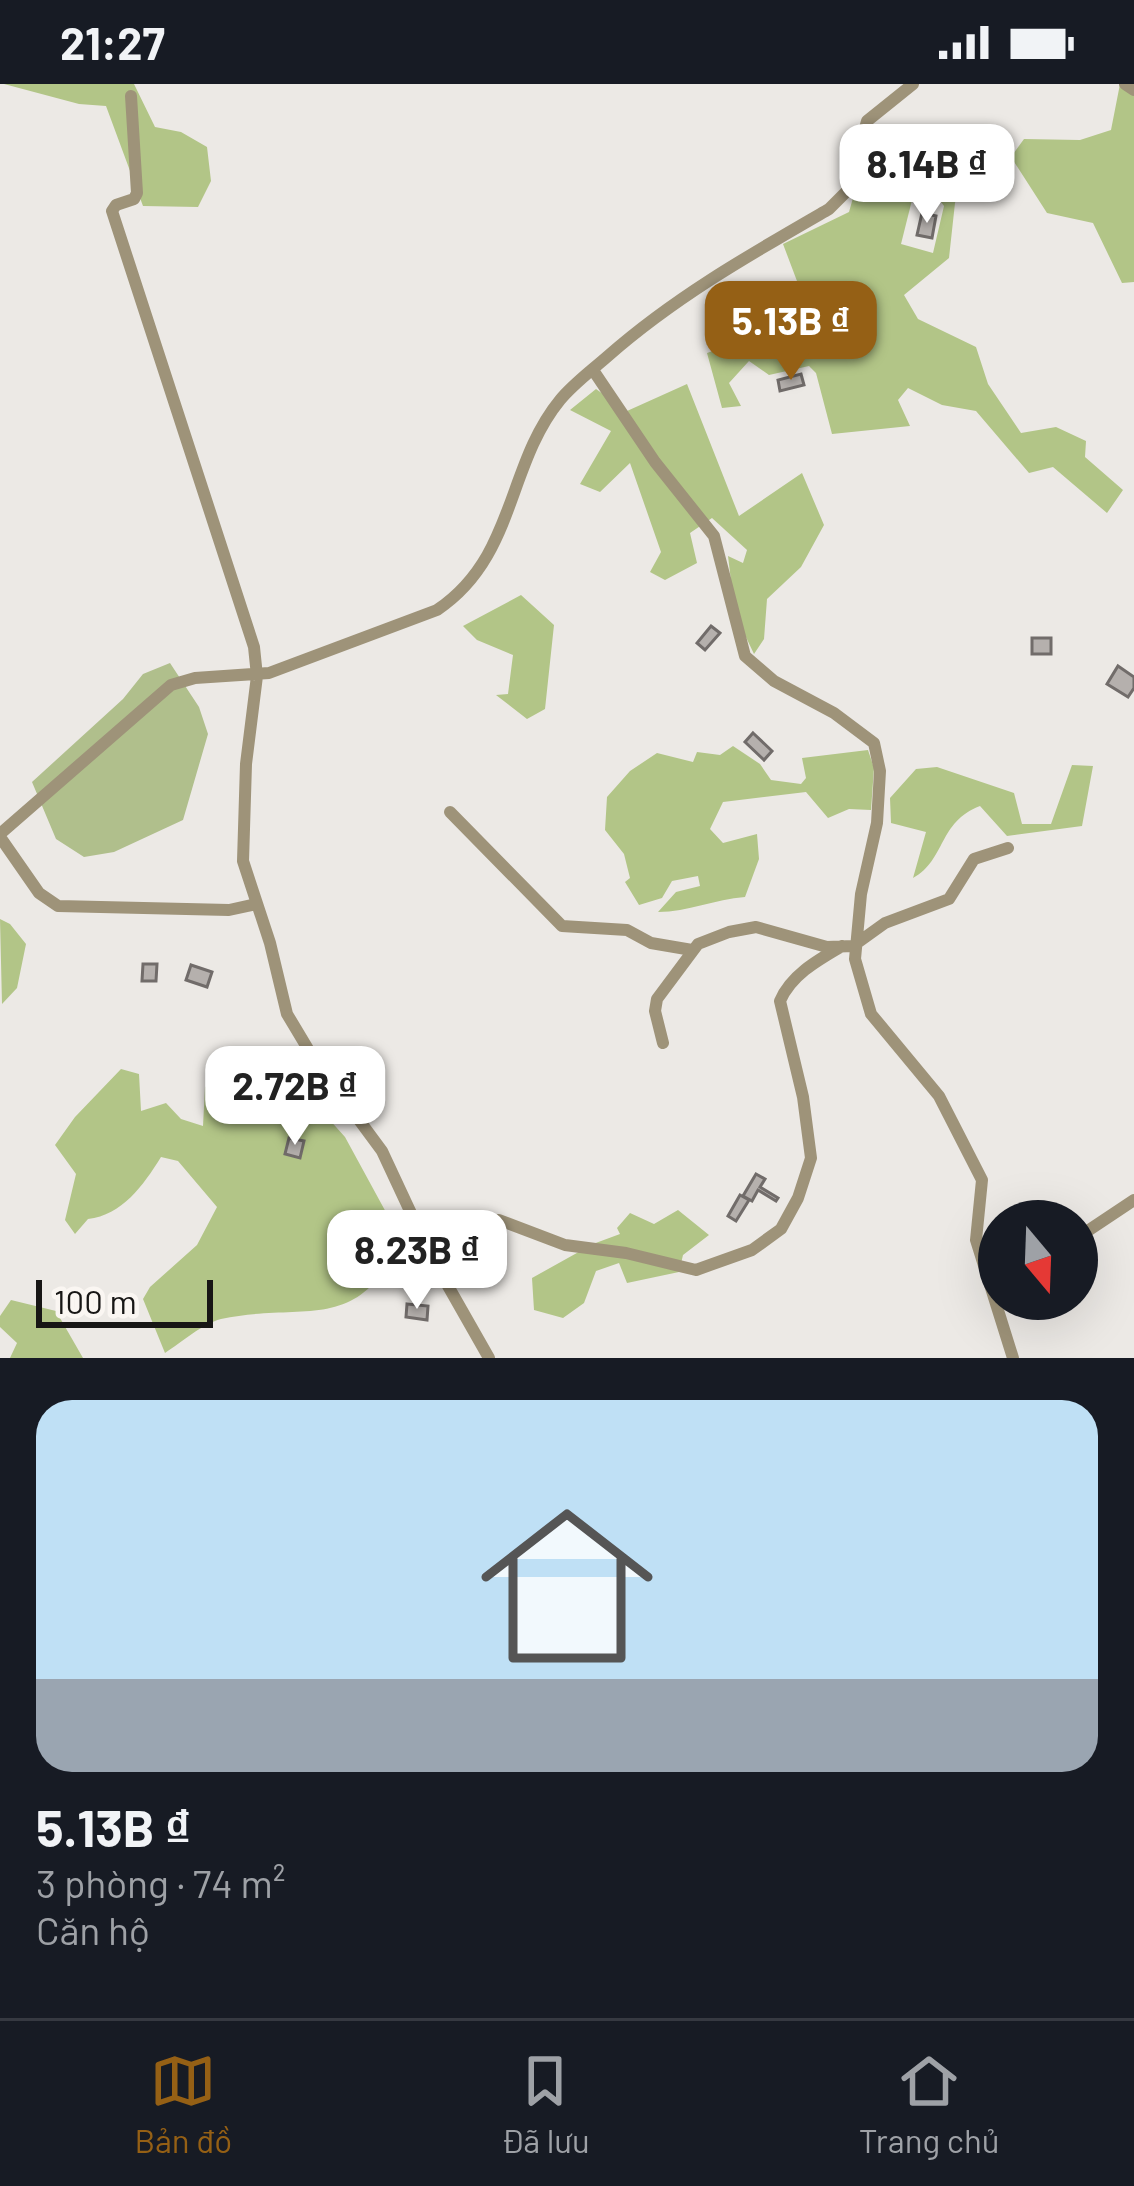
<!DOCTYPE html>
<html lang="vi">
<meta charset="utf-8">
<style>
:root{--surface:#171b24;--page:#242831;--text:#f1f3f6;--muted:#9ea1a6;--line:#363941;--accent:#956015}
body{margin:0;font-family:Barlow,sans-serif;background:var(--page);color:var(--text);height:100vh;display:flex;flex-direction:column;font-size:45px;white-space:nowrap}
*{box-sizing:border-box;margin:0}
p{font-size:39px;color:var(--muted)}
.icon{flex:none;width:66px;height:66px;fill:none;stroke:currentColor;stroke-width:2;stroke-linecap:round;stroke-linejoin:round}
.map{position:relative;height:1274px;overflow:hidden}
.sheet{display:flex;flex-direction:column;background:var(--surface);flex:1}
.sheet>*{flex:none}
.needle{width:78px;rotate:161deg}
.buttons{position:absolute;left:978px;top:1116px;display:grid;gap:24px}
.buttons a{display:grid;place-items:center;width:120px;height:120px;border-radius:50%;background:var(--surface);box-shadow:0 12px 48px #0002;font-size:60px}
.scale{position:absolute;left:36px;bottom:30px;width:177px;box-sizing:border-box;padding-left:12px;border:6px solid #171615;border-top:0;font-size:33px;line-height:42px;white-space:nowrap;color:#171615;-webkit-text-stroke:9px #faf6f2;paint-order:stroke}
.price{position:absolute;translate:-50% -102px;padding:0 27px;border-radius:24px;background:#fff;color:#222;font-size:39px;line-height:78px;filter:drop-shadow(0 3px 6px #0008)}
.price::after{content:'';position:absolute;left:50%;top:72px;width:36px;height:27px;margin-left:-18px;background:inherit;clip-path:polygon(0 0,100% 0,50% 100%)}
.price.selected{background:var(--accent);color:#fff}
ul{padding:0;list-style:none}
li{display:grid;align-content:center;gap:24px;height:636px;padding:0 36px}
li+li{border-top:3px solid var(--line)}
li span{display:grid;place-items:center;height:372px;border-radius:36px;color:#555}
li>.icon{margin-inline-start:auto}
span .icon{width:216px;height:216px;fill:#fffc;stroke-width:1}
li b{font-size:51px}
.status{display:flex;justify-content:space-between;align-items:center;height:84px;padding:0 60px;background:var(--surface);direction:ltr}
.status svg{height:33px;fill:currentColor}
.tab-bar{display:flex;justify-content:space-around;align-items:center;height:168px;border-top:3px solid var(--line);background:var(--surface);font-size:33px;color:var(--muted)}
.tab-bar a{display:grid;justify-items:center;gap:6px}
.tab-bar .selected{color:var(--accent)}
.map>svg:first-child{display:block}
</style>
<div class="status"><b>21:27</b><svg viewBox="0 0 49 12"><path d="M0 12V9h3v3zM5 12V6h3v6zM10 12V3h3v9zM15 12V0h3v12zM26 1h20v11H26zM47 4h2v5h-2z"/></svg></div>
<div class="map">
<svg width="1134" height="1274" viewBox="0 0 1134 1274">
<rect width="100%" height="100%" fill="#ece9e5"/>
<!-- green -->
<path fill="#b0bf8c" d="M 170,579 L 199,623 L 208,650 L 183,736 L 114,768 L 84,773 L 56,755 L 32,698 L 123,615 L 143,590 Z"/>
<!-- forest -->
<path fill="#b2c587" d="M 4,0 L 134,0 L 155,43 L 181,48 L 207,63 L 211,97 L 198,123 L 143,122 L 106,22 L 79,20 Z
M 1120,0 L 1134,0 L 1134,198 L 1122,199 L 1093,139 L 1047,129 L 1011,73 L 1024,55 L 1080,56 L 1111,46 Z
M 943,45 L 968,76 L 955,119 L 949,174 L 904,211 L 918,235 L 976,263 L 988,300 L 1021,349 L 1056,343 L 1086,357 L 1085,373 L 1123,406 L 1107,429 L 1053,383 L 1029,389 L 976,327 L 942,321 L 908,304 L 898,316 L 910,342 L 832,350 L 816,289 L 809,282 L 769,291 L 749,277 L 729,299 L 741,322 L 722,324 L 707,269 L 782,243 L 800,205 L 783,160 L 849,128 L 862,82 L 878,77 L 915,104 L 901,160 L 933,169 L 944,122 L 928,100 L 931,68 L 922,55 Z
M 687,300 L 739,432 L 802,389 L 824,441 L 801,483 L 767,515 L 764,555 L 754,570 L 735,530 L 728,472 L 743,479 L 747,466 L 712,434 L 690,449 L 697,479 L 665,496 L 650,488 L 661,468 L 630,379 L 600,408 L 580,400 L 611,347 L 570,326 L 596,305 L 627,327 Z
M 521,511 L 554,541 L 545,625 L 527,635 L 496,611 L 508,610 L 513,571 L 477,556 L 463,542 Z
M 733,662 L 760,680 L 771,696 L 801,700 L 806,694 L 802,674 L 868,666 L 874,684 L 871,726 L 849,725 L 828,734 L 806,708 L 723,718 L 710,745 L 723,759 L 757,750 L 759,775 L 745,813 C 715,815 688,828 658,828 L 676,808 L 700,802 L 698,792 L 672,797 L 662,814 L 639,821 L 625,798 L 630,794 L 624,770 L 605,746 L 607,713 L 630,687 L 657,669 L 693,678 L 697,668 L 720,671 Z
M 1072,681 L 1093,682 L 1082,742 L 1007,752 L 980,722 C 938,738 946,776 913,794 L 926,748 L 891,739 L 890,714 L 916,685 L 937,683 L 1014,709 L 1022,740 L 1051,740 Z
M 0,835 L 10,840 L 26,860 L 17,904 L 2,920 Z
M 250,980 L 285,1021 L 310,1014 L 345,1053 L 400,1154 C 361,1253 301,1217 221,1235 C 202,1240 182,1258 165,1269 L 143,1215 L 150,1203 L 197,1161 L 217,1123 L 178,1077 L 161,1073 C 143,1102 122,1131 88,1135 L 75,1150 L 65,1136 L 76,1090 L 55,1061 L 75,1033 L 121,985 L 139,990 L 141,1027 L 166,1019 L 181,1035 L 203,1042 L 205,1003 Z
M 678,1126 L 709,1151 L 683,1171 L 679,1188 L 627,1199 L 619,1179 L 596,1187 L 584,1219 L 563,1234 L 534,1226 L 532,1194 L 593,1160 L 620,1150 L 617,1144 L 630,1129 L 654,1140 Z
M 11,1216 L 56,1227 L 83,1274 L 10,1274 L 17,1259 L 0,1243 L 0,1232 Z"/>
<!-- building -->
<path fill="#b5b0ad" stroke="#716c6a" stroke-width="3" d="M 922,129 L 936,132 L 932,154 L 917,151 Z
M 801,290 L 804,301 L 780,307 L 778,296 Z
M 711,542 L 720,549 L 705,566 L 697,559 Z
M 1032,554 L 1051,554 L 1051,570 L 1032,570 Z
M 1118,582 L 1134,593 L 1134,604 L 1128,613 L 1107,600 Z
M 753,649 L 772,667 L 764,676 L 745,658 Z
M 143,880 L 157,880 L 156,897 L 142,897 Z
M 191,881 L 212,888 L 207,903 L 186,896 Z
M 289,1054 L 304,1057 L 300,1074 L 285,1070 Z
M 756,1090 L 765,1095 L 760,1103 L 778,1114 L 776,1117 L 758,1106 L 752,1117 L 743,1112 Z
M 740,1111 L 749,1116 L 736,1137 L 728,1132 Z
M 407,1220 L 428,1222 L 427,1236 L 406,1233 Z"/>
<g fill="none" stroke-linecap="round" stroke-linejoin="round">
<!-- minor -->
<path stroke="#9e9379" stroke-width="12" d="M 1125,0 L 1134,6
M 131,12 L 137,109 L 134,115 L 116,121 L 112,127 L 254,563 L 257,592 L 246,680 L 243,777 L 270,859 L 287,930 L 314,975 L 382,1067 L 431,1172 L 489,1274
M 593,286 L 655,378 L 714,452 L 745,572 L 774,597 L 834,629 L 874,659 L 880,687 L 877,739 L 861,810 L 855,875 L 871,930 L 939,1012 L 982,1096 L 976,1156 L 1013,1274
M 450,728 L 562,842 L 627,846 L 651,859 L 692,866
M 0,750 L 171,601 L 195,594 L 269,589 L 437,526 C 516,473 506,382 560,316 C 573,300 592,286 608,272 C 675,213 751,170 829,125 L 848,106 L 867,37 L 913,0
M 0,753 L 39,809 L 58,822 L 229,826 L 256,820
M 663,959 L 655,927 L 657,915 L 698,860 L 729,848 L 756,843 L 827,863 L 853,862 L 885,839 L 949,815 L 974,775 L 1008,764
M 420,1150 L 446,1140 L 499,1136 L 565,1161 L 626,1169 L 696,1186 L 752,1166 L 781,1145 L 798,1114 L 811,1074 L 803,1013 L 780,917 C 791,891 818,876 842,862
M 1077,1154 L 1134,1116"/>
</g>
</svg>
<div class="buttons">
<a><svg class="needle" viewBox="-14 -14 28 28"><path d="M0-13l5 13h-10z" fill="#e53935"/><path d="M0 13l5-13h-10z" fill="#9ea1a6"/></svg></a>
</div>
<div class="scale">100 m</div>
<b class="price" style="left:927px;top:142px">8.14B ₫</b>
<b class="price selected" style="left:791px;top:299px">5.13B ₫</b>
<b class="price" style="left:295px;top:1064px">2.72B ₫</b>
<b class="price" style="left:417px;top:1228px">8.23B ₫</b>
</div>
<section class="sheet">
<ul>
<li><span style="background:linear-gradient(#bfe0f5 75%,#9aa5b1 0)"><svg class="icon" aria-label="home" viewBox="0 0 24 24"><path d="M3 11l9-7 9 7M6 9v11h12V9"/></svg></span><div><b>5.13B ₫</b><p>3 phòng · 74 m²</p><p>Căn hộ</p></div></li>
</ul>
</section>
<nav class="tab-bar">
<a class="selected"><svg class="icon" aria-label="map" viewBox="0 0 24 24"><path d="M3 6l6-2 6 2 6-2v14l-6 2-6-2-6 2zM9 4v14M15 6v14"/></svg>Bản đồ</a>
<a><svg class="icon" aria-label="saved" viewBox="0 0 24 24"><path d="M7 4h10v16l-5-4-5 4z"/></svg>Đã lưu</a>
<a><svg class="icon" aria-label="home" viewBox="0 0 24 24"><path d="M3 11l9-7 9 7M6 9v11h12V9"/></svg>Trang chủ</a>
</nav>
